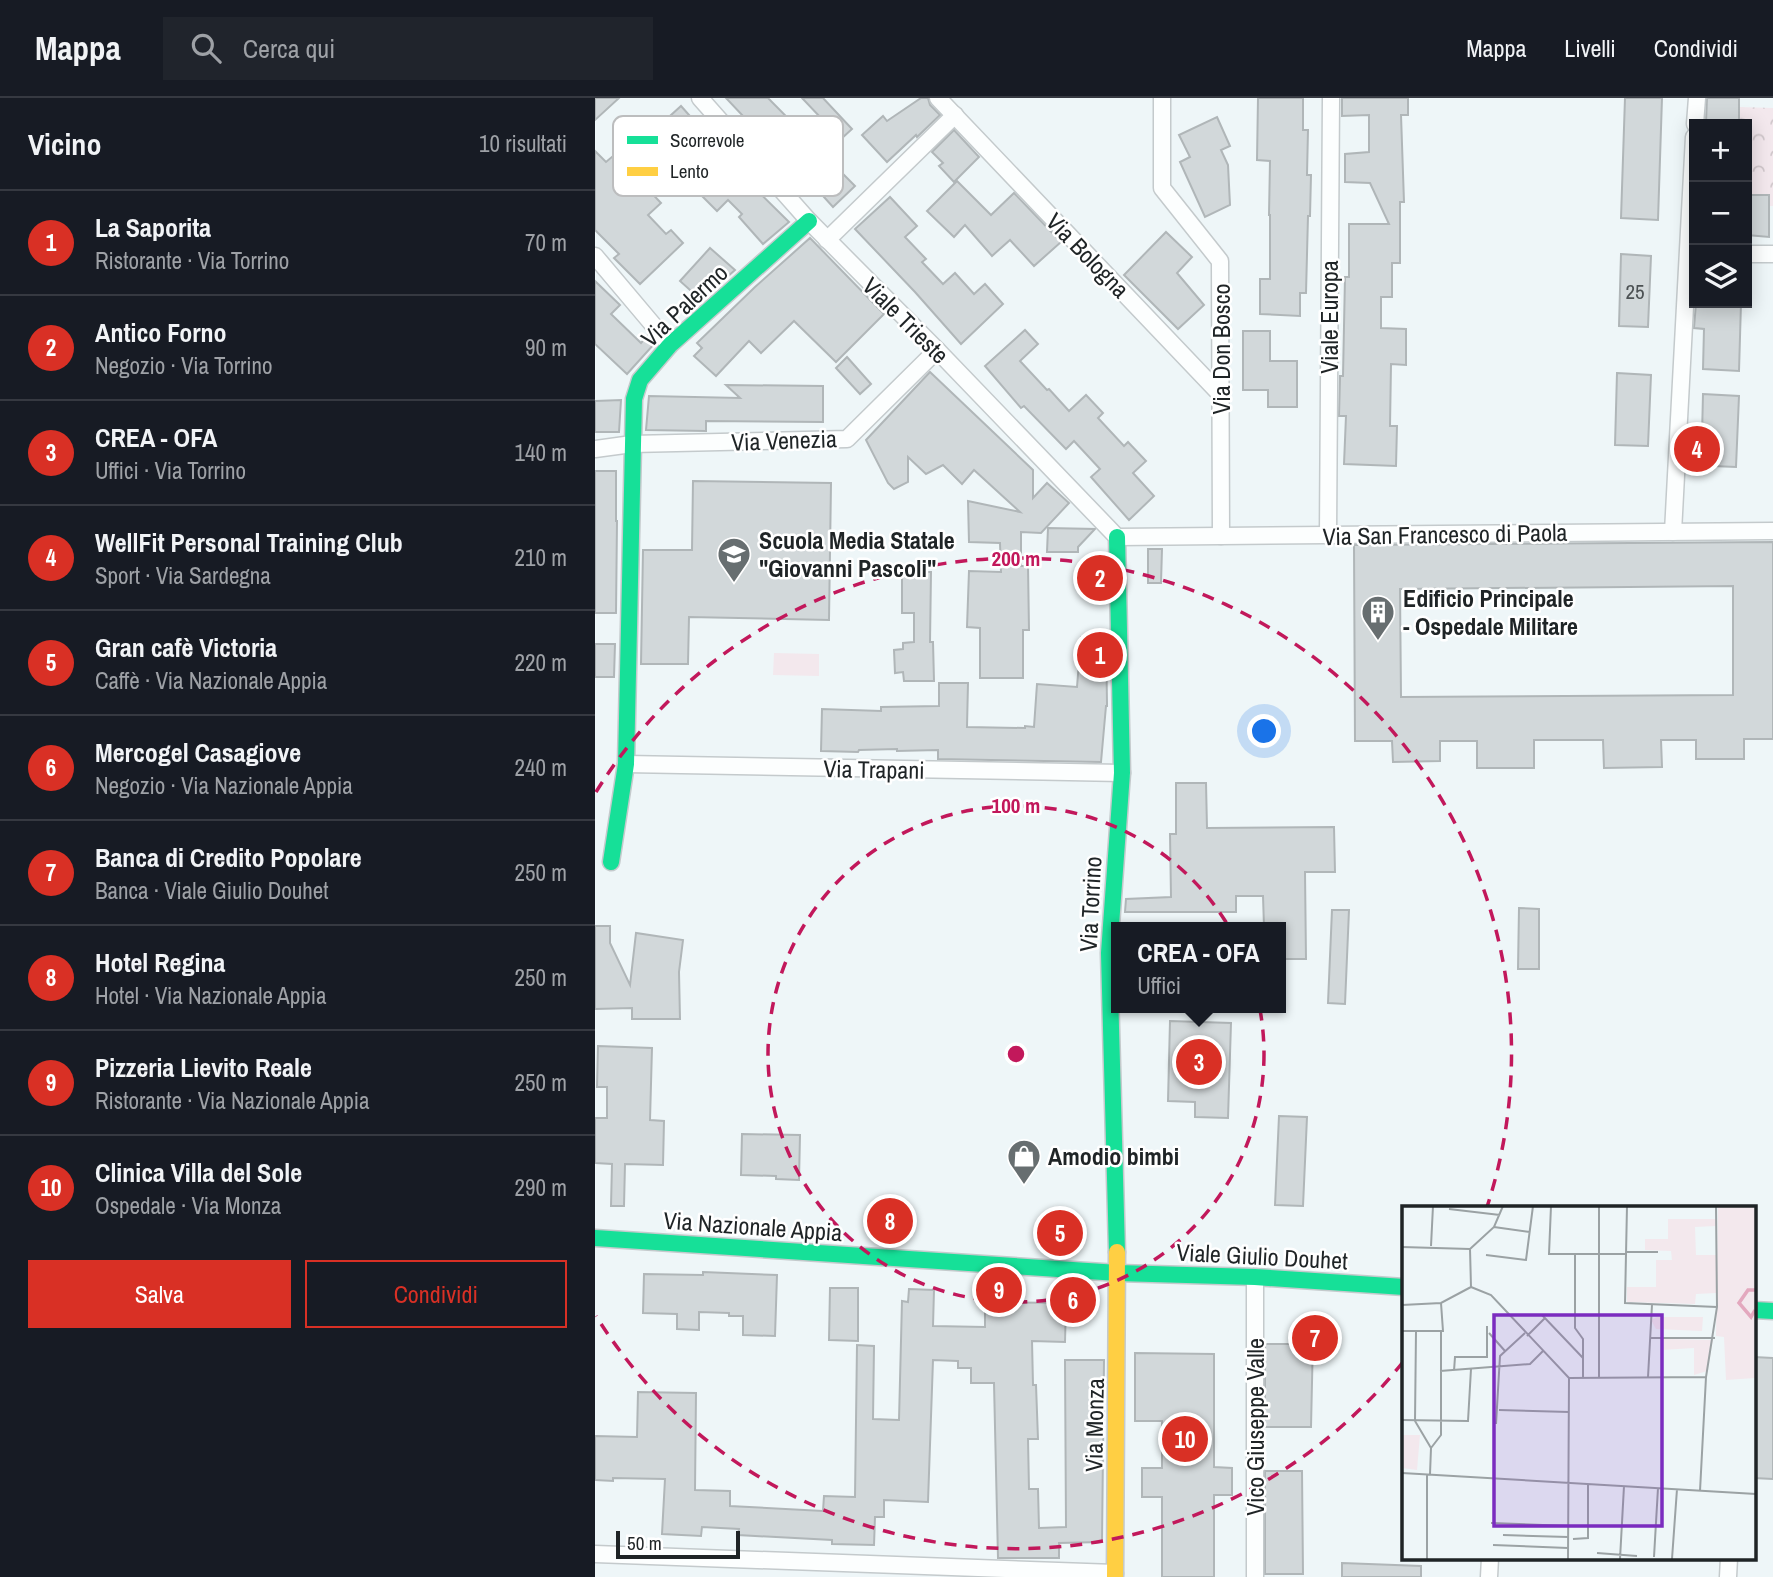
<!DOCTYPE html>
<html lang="it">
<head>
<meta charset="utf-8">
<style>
  body { margin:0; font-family:"Archivo Narrow",sans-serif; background:#20242c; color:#f1f3f6 }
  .controls { position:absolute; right:21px; top:21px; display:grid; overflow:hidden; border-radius:0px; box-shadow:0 4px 18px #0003 }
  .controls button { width:63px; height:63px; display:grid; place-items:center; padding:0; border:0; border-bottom:2px solid #363941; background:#171b24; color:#f1f3f6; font:35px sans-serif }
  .scale { position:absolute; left:21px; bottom:18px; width:124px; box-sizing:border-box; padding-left:7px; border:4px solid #1f2426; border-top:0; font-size:19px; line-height:24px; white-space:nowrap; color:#1f2426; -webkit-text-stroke:5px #fff; paint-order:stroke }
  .you { position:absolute; left:670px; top:634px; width:24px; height:24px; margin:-18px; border:5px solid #fff; border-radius:50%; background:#1a73e8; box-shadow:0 0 0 10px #1a73e833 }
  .badge { display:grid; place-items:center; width:46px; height:46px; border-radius:50%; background:#d93025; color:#fff; font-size:23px; font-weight:700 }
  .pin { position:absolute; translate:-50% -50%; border:4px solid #fff; box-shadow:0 2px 7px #0006 }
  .popup { position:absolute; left:516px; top:824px; width:175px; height:91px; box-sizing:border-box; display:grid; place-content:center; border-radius:0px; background:#171b24; filter:drop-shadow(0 2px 5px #0005); font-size:23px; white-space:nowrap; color:#9ea1a6 }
  .popup b { font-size:26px; color:#f1f3f6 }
  .popup::after { content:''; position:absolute; left:50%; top:100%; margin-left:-14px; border:14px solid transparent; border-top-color:#171b24 }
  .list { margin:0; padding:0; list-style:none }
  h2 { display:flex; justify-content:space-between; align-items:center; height:91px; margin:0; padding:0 28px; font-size:30px }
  h2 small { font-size:23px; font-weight:400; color:#9ea1a6 }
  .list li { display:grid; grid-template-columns:46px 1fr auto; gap:21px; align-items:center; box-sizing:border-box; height:105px; padding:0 28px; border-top:2px solid #363941 }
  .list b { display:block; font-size:26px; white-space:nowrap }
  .list p { margin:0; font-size:23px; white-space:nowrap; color:#9ea1a6 }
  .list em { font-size:23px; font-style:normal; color:#9ea1a6 }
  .actions { display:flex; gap:14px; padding:21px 28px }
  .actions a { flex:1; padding:16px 0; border:2px solid #d93025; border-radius:0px; text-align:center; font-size:24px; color:#d93025 }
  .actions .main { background:#d93025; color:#fff }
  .icon { flex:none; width:38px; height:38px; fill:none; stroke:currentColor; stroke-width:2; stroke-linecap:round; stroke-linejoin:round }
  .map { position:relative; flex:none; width:1178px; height:1479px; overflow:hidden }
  header { display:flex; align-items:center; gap:42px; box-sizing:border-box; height:98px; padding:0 35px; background:#171b24; border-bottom:2px solid #363941 }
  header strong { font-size:33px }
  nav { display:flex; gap:38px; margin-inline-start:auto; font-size:24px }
  .search { width:490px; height:63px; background:#20242c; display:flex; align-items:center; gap:18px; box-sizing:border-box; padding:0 24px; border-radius:0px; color:#9ea1a6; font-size:26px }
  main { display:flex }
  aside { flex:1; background:#171b24 }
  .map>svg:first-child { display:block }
  .grass { fill:#f3e8ed }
  .forest { fill:url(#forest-crowns) }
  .building { fill:#d2d8da; stroke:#b0b6b8; stroke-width:2; fill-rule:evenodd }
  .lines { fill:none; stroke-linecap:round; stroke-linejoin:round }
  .street-casing { stroke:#c4cacc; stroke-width:19 }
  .fast-casing { stroke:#c4cacc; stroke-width:19 }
  .slow-casing { stroke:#c4cacc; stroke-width:19 }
  .street { stroke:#fcfefe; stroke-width:16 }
  .fast { stroke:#16e098; stroke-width:16 }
  .slow { stroke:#ffcf43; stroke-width:16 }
  .ring { fill:none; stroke:#c2185b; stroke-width:3.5; stroke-dasharray:12 9 }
  .labels { text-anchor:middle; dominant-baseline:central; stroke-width:5; stroke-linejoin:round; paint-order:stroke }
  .number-label { font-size:21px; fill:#4c5153 }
  .street-label { font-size:24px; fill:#1f2426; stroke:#fff }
  .poi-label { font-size:24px; font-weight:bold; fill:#1f2426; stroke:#fff; text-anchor:start }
  .inset-river { fill:none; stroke:#e3a8be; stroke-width:3.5 }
  .inset-road { fill:none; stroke:#9ba2a4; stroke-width:2 }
  .view { fill:#7b2cbf; fill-opacity:0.15; stroke:#7b2cbf; stroke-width:3.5 }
  .inset-edge { fill:none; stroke:#1f2426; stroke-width:3.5 }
  .key { fill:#fff; stroke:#bcbdbe; stroke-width:2 }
  .key-label { font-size:19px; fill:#1f2426 }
  .centre { fill:#c2185b; stroke:#fff; stroke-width:3.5 }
  .ring-label { font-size:21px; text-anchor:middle; font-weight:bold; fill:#c2185b; stroke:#fff; stroke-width:5; stroke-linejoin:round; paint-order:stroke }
</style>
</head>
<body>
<header>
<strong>Mappa</strong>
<div class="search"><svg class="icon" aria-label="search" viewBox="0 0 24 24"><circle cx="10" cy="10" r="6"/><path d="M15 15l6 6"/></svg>Cerca qui</div>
<nav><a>Mappa</a><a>Livelli</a><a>Condividi</a></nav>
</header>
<main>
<aside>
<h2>Vicino<small>10 risultati</small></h2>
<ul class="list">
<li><span class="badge">1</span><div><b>La Saporita</b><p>Ristorante · Via Torrino</p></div><em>70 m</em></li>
<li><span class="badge">2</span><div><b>Antico Forno</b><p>Negozio · Via Torrino</p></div><em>90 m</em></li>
<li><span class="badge">3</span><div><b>CREA - OFA</b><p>Uffici · Via Torrino</p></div><em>140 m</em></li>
<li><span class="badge">4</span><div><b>WellFit Personal Training Club</b><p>Sport · Via Sardegna</p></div><em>210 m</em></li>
<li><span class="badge">5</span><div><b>Gran cafè Victoria</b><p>Caffè · Via Nazionale Appia</p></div><em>220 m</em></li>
<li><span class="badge">6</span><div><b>Mercogel Casagiove</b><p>Negozio · Via Nazionale Appia</p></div><em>240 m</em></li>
<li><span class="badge">7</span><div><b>Banca di Credito Popolare</b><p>Banca · Viale Giulio Douhet</p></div><em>250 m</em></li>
<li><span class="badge">8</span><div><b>Hotel Regina</b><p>Hotel · Via Nazionale Appia</p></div><em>250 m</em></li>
<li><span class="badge">9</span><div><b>Pizzeria Lievito Reale</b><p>Ristorante · Via Nazionale Appia</p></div><em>250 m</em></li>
<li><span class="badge">10</span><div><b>Clinica Villa del Sole</b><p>Ospedale · Via Monza</p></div><em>290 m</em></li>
</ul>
<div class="actions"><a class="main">Salva</a><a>Condividi</a></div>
</aside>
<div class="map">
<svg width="1178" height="1479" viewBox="0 0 1178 1479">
  <defs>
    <pattern id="forest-crowns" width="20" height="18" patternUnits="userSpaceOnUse" patternTransform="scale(1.75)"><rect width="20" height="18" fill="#f3e8ed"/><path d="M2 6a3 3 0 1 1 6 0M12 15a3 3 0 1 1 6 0" fill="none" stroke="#d0c7cb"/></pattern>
  </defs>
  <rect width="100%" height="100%" fill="#eef6f8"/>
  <polygon class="grass" points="179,555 224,556 224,578 178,577"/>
  <polygon class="forest" points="1144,9 1178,10 1178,108 1174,108 1174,97 1152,97 1152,26 1144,26"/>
  <g class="building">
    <polygon points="0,0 24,0 0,22"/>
    <polygon points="131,0 173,0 260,88 238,109 210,78 207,81 148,20 149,19"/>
    <polygon points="207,0 228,0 257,31 246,41"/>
    <polygon points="326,0 333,0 335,7 345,17 322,39 321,37 292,64 267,37 288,18 292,23"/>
    <polygon points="663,0 708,0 708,32 713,32 712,77 716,77 715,118 713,118 711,195 705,195 705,218 665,216 665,181 675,181 675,117 674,117 675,63 662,62"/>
    <polygon points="747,0 813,0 813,17 806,17 809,104 805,104 805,165 797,165 797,199 786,199 786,230 811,231 811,267 796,266 795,328 802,328 801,368 749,366 751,318 744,318 745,281 745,278 748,278 750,179 754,179 754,126 794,126 775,85 750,84 750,56 774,54 774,17 747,18"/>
    <polygon points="1030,0 1067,0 1063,122 1026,120"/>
    <polygon points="1112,0 1144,0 1144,26 1121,26 1111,24"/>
    <polygon points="86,8 111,36 108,39 194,124 168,146 144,119 147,116 133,102 122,113 71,62 47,85 66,105 53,117 71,136 76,132 88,145 45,186 19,160 24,156 0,132 0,53 11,64 49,32 54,37"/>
    <polygon points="622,19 635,48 626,52 633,67 635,107 610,119 585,64 595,59 584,37"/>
    <polygon points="359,32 384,59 359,84 344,68 348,65 337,54"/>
    <polygon points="362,83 396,117 419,95 466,144 439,168 415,142 397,158 370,127 359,139 332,113"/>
    <polygon points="1152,97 1174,97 1174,139 1152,137"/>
    <polygon points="295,99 322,128 310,139 331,161 327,164 348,186 360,175 379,196 390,186 408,206 366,246 320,194 260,131"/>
    <polygon points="571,134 597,159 582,175 609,207 583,231 529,177"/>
    <polygon points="215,140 289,216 241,264 199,223 166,255 154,243 121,278 99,258 107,250 102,245 160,189"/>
    <polygon points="115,150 140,172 106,202 85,183"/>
    <polygon points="1026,156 1056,158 1053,229 1024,228"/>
    <polygon points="0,183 25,207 16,216 46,245 53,237 60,245 32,276 0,246"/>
    <polygon points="1101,205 1146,205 1144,273 1108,271 1109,231 1099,230"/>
    <polygon points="430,232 443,246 425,263 452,292 454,291 474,313 491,297 508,315 503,320 529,348 533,344 551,363 538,375 559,398 534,422 496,379 505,371 479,343 471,351 429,308 426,310 390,268"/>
    <polygon points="648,233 675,233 675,263 702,263 702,309 673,309 673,292 648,292"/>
    <polygon points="252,259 276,286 265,296 241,270"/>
    <polygon points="335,274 438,372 438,400 452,385 474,405 446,435 426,434 426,468 433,468 434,532 428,532 428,580 385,580 385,530 372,529 374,473 406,474 405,445 374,444 373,403 425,414 379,372 367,386 348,367 331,376 313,359 313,384 299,391 293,385 271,342"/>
    <polygon points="1022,275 1056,277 1053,348 1020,347"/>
    <polygon points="131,287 228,288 228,324 111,323 111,333 51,332 54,298 145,300"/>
    <polygon points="1108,296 1144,298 1141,369 1093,367 1094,338 1107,338"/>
    <polygon points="26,302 24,334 0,334 0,303"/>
    <polygon points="0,373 21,373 21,423 22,423 21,515 0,515"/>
    <polygon points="98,383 236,385 234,522 94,519 93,566 46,566 48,452 97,452"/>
    <polygon points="453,430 500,431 483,449 483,454 452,454"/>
    <path d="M1178,444V641H1149V661H1101V642H1066L1067,669L1009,670L1008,642H939V670H882V643H845V663L798,664L797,643H760L759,447ZM1138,488V597L806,599L805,491Z"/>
    <polygon points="553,451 567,451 566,485 553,485"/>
    <polygon points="307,474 336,474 335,544 338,544 339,583 309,583 308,574 300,575 299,552 308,551 308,545 319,544 319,515 307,515"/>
    <polygon points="486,539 511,541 512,605 512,608 511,608 506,664 343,661 343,652 302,653 302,651 264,652 263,654 226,653 227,611 286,613 286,609 344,608 344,585 373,585 372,629 430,630 430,628 439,629 442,586 482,589"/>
    <polygon points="0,546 20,546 19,579 0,579"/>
    <polygon points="581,685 611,685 612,730 739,729 740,774 710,774 711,861 686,861 686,829 669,829 668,798 641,798 641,814 530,814 531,801 576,799 575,736 581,736"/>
    <polygon points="924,810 944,811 944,871 923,871"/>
    <polygon points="737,812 754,812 750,906 733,905"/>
    <polygon points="0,828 15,828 15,845 35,887 41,835 88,842 84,874 85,921 37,921 37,910 0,911"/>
    <polygon points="575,923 636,925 633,1020 600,1019 600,1004 573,1003"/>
    <polygon points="3,948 57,950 55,1022 69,1023 68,1067 30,1066 29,1108 16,1108 17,1066 0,1065 0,1020 12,1020 12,989 2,989"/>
    <polygon points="684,1018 712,1019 708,1108 680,1107"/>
    <polygon points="147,1036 205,1037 204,1082 181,1081 181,1078 146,1077"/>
    <polygon points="108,1174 182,1177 180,1238 148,1237 148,1218 134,1218 134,1215 104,1214 104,1232 82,1231 82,1216 48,1215 49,1176 108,1177"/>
    <polygon points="235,1190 263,1190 263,1243 234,1242"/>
    <polygon points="314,1191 339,1192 338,1228 390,1229 390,1204 471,1205 470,1244 437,1243 438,1287 441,1287 443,1341 433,1341 434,1391 443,1391 444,1430 471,1429 470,1262 509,1262 507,1444 464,1445 464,1460 403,1460 399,1285 376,1285 376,1270 363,1270 363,1263 338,1262 333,1404 289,1402 289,1419 280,1419 279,1447 237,1446 237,1442 143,1437 144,1431 107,1429 106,1438 67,1436 70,1381 18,1380 18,1383 0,1382 0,1338 42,1339 43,1294 101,1295 100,1392 135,1393 135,1408 228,1413 229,1398 260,1399 262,1247 279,1248 278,1321 304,1322 307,1203 313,1204"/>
    <polygon points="704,1239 718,1240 716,1329 670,1329 670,1246 704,1246"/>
    <polygon points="540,1255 619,1256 619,1369 637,1370 637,1397 619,1397 619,1479 567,1479 567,1399 547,1399 547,1370 567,1370 567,1323 540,1323"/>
    <polygon points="1159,1259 1178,1260 1178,1381 1159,1380"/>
    <polygon points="670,1373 707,1373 708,1476 670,1476"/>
    <polygon points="747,1465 826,1468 826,1479 747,1479"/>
  </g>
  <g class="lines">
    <defs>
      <g id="street">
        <polyline points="105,0 214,123 342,252 522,439 1178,433"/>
        <polyline points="343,0 626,297"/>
        <polyline points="567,0 567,90 625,163 626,438"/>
        <polyline points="1100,26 1102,0"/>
        <polyline points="232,142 360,17"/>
        <polyline points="1152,156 1178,156"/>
        <polyline points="0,158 75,247"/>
        <polyline points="0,351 37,346 252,341 342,252"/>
        <polyline points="1078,434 1099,39"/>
        <polyline points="733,437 736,0"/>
        <polyline points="31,666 527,675"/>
        <polyline points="660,1179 660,1479"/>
        <polyline points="0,1456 520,1475"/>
        <polyline points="894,1479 895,1460"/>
        <polyline points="1133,1479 1134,1460"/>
      </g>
      <g id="fast">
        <polyline points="522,439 527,675 514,855 522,1154"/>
        <polyline points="16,764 31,666 39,301 45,282 75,247 214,123"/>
        <polyline points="0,1140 523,1175 660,1179 809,1189"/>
        <polyline points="1159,1212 1178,1213"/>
      </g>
      <polyline id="slow" points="520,1479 522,1154"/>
    </defs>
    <use href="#street" class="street-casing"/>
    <use href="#fast" class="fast-casing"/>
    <use href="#slow" class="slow-casing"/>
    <use href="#street" class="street"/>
    <use href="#fast" class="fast"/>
    <use href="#slow" class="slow"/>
  </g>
  <g class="ring">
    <circle cx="421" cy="956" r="248"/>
    <path d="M808 1264A495 495 0 0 1 1 1218M1 694A495 495 0 0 1 892 1109"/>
  </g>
  <defs>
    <symbol id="school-pin" viewBox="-11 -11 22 30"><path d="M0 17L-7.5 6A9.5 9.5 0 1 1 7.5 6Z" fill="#676e70" stroke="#fff"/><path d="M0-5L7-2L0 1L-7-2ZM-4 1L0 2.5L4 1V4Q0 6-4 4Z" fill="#fff"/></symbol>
    <symbol id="building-pin" viewBox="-11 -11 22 30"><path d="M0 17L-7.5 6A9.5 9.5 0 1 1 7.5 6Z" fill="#676e70" stroke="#fff"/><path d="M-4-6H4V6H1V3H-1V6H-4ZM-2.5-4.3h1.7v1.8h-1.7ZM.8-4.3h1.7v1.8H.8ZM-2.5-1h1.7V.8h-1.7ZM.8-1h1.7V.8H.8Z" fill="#fff"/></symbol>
    <symbol id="shop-pin" viewBox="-11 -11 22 30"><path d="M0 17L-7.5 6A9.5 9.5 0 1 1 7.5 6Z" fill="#676e70" stroke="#fff"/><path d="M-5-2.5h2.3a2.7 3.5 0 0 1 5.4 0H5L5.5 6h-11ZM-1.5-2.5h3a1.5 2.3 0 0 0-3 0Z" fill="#fff"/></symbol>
  </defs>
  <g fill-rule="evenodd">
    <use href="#school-pin" x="120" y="437" width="38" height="52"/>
    <use href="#building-pin" x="764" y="495" width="38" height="52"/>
    <use href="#shop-pin" x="410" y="1039" width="38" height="52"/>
  </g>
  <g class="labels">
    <g class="number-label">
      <text x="1040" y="193">25</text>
    </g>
    <g class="street-label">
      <text transform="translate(493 157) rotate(46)">Via Bologna</text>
      <text transform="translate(89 207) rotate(-43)">Via Palermo</text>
      <text transform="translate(734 219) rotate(-90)">Viale Europa</text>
      <text transform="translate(311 222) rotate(45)">Viale Trieste</text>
      <text transform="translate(626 251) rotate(-90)">Via Don Bosco</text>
      <text transform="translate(189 342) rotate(-2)">Via Venezia</text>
      <text transform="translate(850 436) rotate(-1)">Via San Francesco di Paola</text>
      <text transform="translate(279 671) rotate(1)">Via Trapani</text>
      <text transform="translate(495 806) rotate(-87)">Via Torrino</text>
      <text transform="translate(158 1128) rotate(4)">Via Nazionale Appia</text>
      <text transform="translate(667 1158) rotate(3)">Viale Giulio Douhet</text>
      <text transform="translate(499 1327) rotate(-89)">Via Monza</text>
      <text transform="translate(660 1329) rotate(-90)">Vico Giuseppe Valle</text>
    </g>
    <g class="poi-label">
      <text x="164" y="442">Scuola Media Statale<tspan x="164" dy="28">"Giovanni Pascoli"</tspan></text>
      <text x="808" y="500">Edificio Principale<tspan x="808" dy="28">- Ospedale Militare</tspan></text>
      <text x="453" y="1058">Amodio bimbi</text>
    </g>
  </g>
  <g transform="translate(807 1108)">
    <rect width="354" height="354" fill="#eef6f8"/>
    <path d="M266,13H314V20L293,21L294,49H315L314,87L294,88L293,98L225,96V81H254V54H270L269,45L243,44V33H266ZM0,229H18L15,264L0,262Z" fill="#f3e8ed"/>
    <path d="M316,0H353V172L324,174L322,131L314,130ZM255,111H301L300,125L254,123L249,114Z" fill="#f3e8ed"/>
    <path d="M260,133L311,134L305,165L292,169V142L260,144Z" fill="#f3e8ed"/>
    <path class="inset-river" d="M353,104L349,111L337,97L346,84H354"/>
    <path class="inset-road" d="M149,0L147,48H223M225,0L223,97L315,101M47,3L98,9M92,21L128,26M29,40L31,0M0,41L68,43M68,43L92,21L101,0M68,43L69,81M224,46H256M84,49L124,54L131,0M173,49V122L181,133V172M69,81L89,89L167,172M0,99L39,97L69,81M140,109L181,152M0,125H41L39,97M14,125L13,215L29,242M87,127L103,145M125,130L143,112M248,132H313M38,165L128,158L141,145M52,165L53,151H85V120M246,171L250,99M167,172L304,171M197,172V0M97,204L167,206M0,214L66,215L69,163M94,218L98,150L123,127M0,267L354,288M28,268L29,242L39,229V126M298,285L304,171L315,101L314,0M89,317L166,320M101,329L166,331M171,333L186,332V278M91,339L166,342M195,347L235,350M252,351L256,282M25,353V268M166,353L167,172M218,353L222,280M270,353L275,283"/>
    <path class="view" d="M92,109H260V320H92Z"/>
    <rect width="354" height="354" class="inset-edge"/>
  </g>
  <rect x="18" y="18" width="230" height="80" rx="10" class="key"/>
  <rect x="32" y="38" width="31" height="8" fill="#16e098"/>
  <rect x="32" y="69" width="31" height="9" fill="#ffcf43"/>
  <g class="key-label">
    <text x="75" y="49">Scorrevole</text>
    <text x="75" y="80">Lento</text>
  </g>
  <circle cx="421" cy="956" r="10" class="centre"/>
  <g class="ring-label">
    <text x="421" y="468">200 m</text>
    <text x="421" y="715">100 m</text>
  </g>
</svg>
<div class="controls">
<button>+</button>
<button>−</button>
<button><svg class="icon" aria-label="layers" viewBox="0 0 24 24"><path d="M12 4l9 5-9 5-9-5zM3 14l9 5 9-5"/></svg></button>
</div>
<div class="scale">50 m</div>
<div class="you"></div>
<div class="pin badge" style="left:505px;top:557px">1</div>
<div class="pin badge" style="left:505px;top:480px">2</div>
<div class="pin badge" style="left:604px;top:964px">3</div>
<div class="popup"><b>CREA - OFA</b>Uffici</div>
<div class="pin badge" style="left:1102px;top:351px">4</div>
<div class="pin badge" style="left:465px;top:1135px">5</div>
<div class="pin badge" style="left:478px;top:1202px">6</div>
<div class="pin badge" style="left:720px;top:1240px">7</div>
<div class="pin badge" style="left:295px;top:1123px">8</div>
<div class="pin badge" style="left:404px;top:1192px">9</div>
<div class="pin badge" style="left:590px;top:1341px">10</div>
</div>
</main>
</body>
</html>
